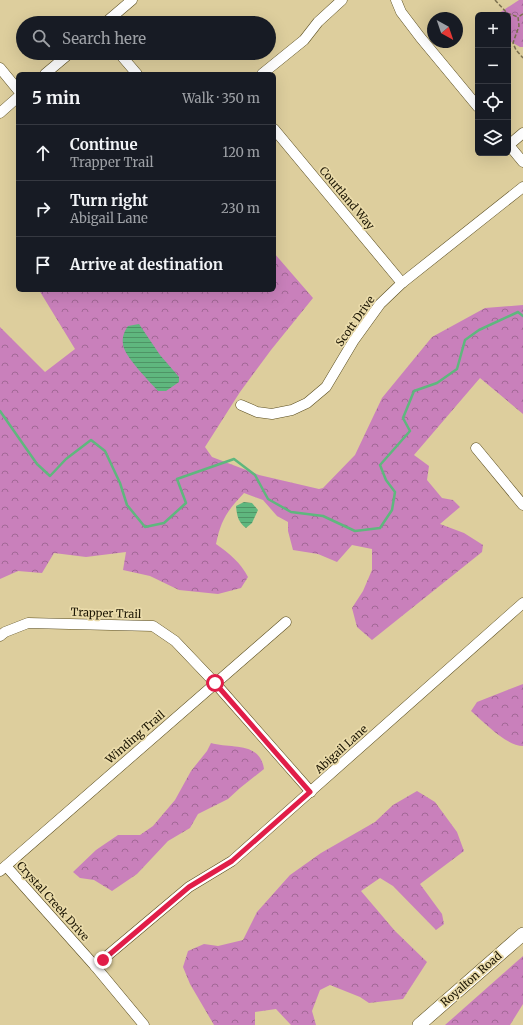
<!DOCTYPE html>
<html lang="en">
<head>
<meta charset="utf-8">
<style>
  body { margin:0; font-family:Merriweather,serif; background:#242831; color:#f1f3f6 }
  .controls { position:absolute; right:12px; top:12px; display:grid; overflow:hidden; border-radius:6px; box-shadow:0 4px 16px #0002 }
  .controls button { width:36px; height:36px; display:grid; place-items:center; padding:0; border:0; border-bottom:1px solid #363941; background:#171b24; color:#f1f3f6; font:20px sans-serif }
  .compass { position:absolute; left:427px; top:12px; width:36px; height:36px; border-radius:50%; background:#171b24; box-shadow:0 4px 16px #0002; rotate:140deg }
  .stop { position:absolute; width:12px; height:12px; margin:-9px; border:3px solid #e11d48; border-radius:50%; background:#fff }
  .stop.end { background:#e11d48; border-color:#fff; box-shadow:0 1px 4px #0008 }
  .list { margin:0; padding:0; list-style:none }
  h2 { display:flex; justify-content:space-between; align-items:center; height:52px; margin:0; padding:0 16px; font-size:17px }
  h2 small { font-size:13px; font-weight:400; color:#9ea1a6 }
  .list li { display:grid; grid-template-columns:26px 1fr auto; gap:12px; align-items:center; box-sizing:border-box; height:56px; padding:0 16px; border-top:1px solid #363941 }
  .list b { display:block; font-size:15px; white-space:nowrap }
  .list p { margin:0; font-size:13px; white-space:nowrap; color:#9ea1a6 }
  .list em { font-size:13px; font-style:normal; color:#9ea1a6 }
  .icon { flex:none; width:22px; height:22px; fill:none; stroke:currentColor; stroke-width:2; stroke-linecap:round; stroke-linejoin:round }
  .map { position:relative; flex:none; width:523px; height:1025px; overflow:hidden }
  .search { position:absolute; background:#171b24; box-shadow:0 4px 16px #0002; left:16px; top:16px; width:260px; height:44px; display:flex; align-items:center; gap:10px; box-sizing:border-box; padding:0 14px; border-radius:22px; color:#9ea1a6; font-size:15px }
  .panel { position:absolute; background:#171b24; box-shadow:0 4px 16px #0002; left:16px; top:72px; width:260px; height:220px; border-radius:6px }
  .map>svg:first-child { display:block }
  .forest { fill:url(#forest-crowns) }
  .water { fill:url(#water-rules) }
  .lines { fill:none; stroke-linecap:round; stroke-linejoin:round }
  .stream { stroke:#5fb77e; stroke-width:2.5 }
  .minor-casing { stroke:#5a4d1f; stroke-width:11 }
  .major-casing { stroke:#5a4d1f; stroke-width:14 }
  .path { stroke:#7c7150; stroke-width:1.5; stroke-dasharray:4 2; stroke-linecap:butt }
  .minor { stroke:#fff; stroke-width:10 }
  .major { stroke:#fff; stroke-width:13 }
  .route { stroke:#e11d48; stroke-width:5 }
  .labels { text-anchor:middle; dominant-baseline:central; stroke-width:3.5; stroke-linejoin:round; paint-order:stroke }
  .street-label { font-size:11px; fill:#1c1604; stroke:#eadbaa }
</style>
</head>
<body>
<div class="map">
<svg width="523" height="1025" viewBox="0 0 523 1025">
  <defs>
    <pattern id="forest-crowns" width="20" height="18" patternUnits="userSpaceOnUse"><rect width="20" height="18" fill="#c980bb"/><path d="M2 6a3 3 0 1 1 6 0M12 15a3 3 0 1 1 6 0" fill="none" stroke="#a26896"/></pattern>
    <pattern id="water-rules" width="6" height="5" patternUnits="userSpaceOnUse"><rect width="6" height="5" fill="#5fb77e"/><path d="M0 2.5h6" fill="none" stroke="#4e9465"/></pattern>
  </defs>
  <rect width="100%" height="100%" fill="#ddce9d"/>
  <g class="forest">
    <polygon points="519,0 523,0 523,47 520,47 508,40 508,15 496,15"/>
    <path d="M274,253L313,298L271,350L240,392L205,447L212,457L259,475L319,489L323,488L355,455L382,398L432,337L485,308L523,305V414L480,378L414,455L429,466L427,480L442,498L453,500L460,507L440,524L464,533L483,545L482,552L372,640L357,627L352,608L363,591L372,570V549L352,545L337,562L318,554L293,550L288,531V522L277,516L263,500L244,493C227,511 221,520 216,544C229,553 241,563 248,577L241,588L218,594L179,590L150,576L123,570L126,552L86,557L54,553L42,573L18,571L0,579V327L45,372L75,349L39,290H274Z"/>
    <path d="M523,684V746C506,746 484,722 471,711L477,702Z"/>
    <path d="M211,743C231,749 260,741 264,769L240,788L228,799L198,814L190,828L168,841L137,874L112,891L94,880L80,878L73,872L96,850L118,835H140L153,826L175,800L191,771L207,751Z"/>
    <polygon points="417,791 435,802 457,832 464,851 420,884 442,914 444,924 436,930 393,886 380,878 361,891 395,931 427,962 403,999 369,1003 360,997 330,985 320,990 312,1011 316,1025 291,1025 276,1009 255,1012 255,1025 214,1025 190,984 183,967 188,951 204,944 218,946 243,940 257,912 290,875 321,853 375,822 393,805"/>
    <polygon points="523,956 523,1004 510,1025 445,1025"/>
  </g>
  <g class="water">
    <path d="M139,324L160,355L179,377V382L166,391H158C150,382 123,355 123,344C122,337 124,332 128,326Z"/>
    <path d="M244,502L252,503L258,510L252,523L246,528C238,522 237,516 236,506Z"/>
  </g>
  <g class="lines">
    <polyline class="stream" points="0,411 37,464 50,476 66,459 91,440 105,451 120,483 127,505 145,527 164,523 186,503 177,479 234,459 255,475 268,499 291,512 323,516 355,531 380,528 392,510 395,492 386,480 380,465 410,431 403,418 414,391 437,383 457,369 465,340 479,330 518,312 523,316"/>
    <defs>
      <g id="minor">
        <polyline points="396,0 401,12 420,37 478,107"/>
        <polyline points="105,23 132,0"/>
        <polyline points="119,53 137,74"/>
        <polyline points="0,68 18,90"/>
        <polyline points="45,74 70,53"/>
        <polyline points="262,74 304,40 318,22 342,0"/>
        <polyline points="0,113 18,97"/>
        <polyline points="274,129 402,283"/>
        <polyline points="508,144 523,162"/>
        <polyline points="509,145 523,133"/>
        <polyline points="241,405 257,412 272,414 292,410 307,403 326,387 354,340 380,304 402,283 523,187"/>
        <polyline points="476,448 523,505"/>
        <polyline points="0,636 5,632 28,623 153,626 175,641 215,683 311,792"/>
        <polyline points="6,866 95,966 144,1025"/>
        <polyline points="0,871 286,622"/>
        <polyline points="95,966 189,887 232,861 523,603"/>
      </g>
      <polyline id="major" points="419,1025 523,934"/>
    </defs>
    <use href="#minor" class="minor-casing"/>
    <use href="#major" class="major-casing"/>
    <g class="path">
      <polyline points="495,0 507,13 518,17"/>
      <polyline points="523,14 518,17 519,26 513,43 516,50 523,58"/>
    </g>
    <use href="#minor" class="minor"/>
    <use href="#major" class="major"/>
  </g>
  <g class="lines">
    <polyline class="route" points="103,960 189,887 232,861 310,792 215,683"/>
  </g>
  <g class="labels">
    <g class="street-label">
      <text transform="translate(347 198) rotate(50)">Courtland Way</text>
      <text transform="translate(355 321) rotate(-55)">Scott Drive</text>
      <text transform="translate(106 613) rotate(2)">Trapper Trail</text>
      <text transform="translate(135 737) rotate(-41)">Winding Trail</text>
      <text transform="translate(341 749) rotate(-42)">Abigail Lane</text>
      <text transform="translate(53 901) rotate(48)">Crystal Creek Drive</text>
      <text transform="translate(471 979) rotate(-41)">Royalton Road</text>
    </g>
  </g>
</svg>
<div class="controls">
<button>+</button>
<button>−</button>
<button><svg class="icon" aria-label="locate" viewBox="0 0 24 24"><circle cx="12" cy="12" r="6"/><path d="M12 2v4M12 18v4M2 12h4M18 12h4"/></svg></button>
<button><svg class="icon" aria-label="layers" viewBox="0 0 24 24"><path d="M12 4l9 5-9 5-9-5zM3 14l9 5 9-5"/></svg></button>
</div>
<svg class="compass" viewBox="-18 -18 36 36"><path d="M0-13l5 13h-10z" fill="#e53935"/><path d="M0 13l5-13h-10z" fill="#9ea1a6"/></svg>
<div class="stop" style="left:215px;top:683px"></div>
<div class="stop end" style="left:103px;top:960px"></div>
<div class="search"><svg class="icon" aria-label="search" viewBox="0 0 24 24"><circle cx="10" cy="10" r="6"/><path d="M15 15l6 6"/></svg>Search here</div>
<section class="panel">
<h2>5 min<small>Walk · 350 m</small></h2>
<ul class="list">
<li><svg class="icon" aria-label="ahead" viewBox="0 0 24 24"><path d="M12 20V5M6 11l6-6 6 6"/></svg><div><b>Continue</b><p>Trapper Trail</p></div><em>120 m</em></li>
<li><svg class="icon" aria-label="right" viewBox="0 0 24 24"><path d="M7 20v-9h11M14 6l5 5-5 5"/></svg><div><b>Turn right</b><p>Abigail Lane</p></div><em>230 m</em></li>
<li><svg class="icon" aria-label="arrive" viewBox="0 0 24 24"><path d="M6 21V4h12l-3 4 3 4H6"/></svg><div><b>Arrive at destination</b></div></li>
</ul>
</section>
</div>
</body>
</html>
